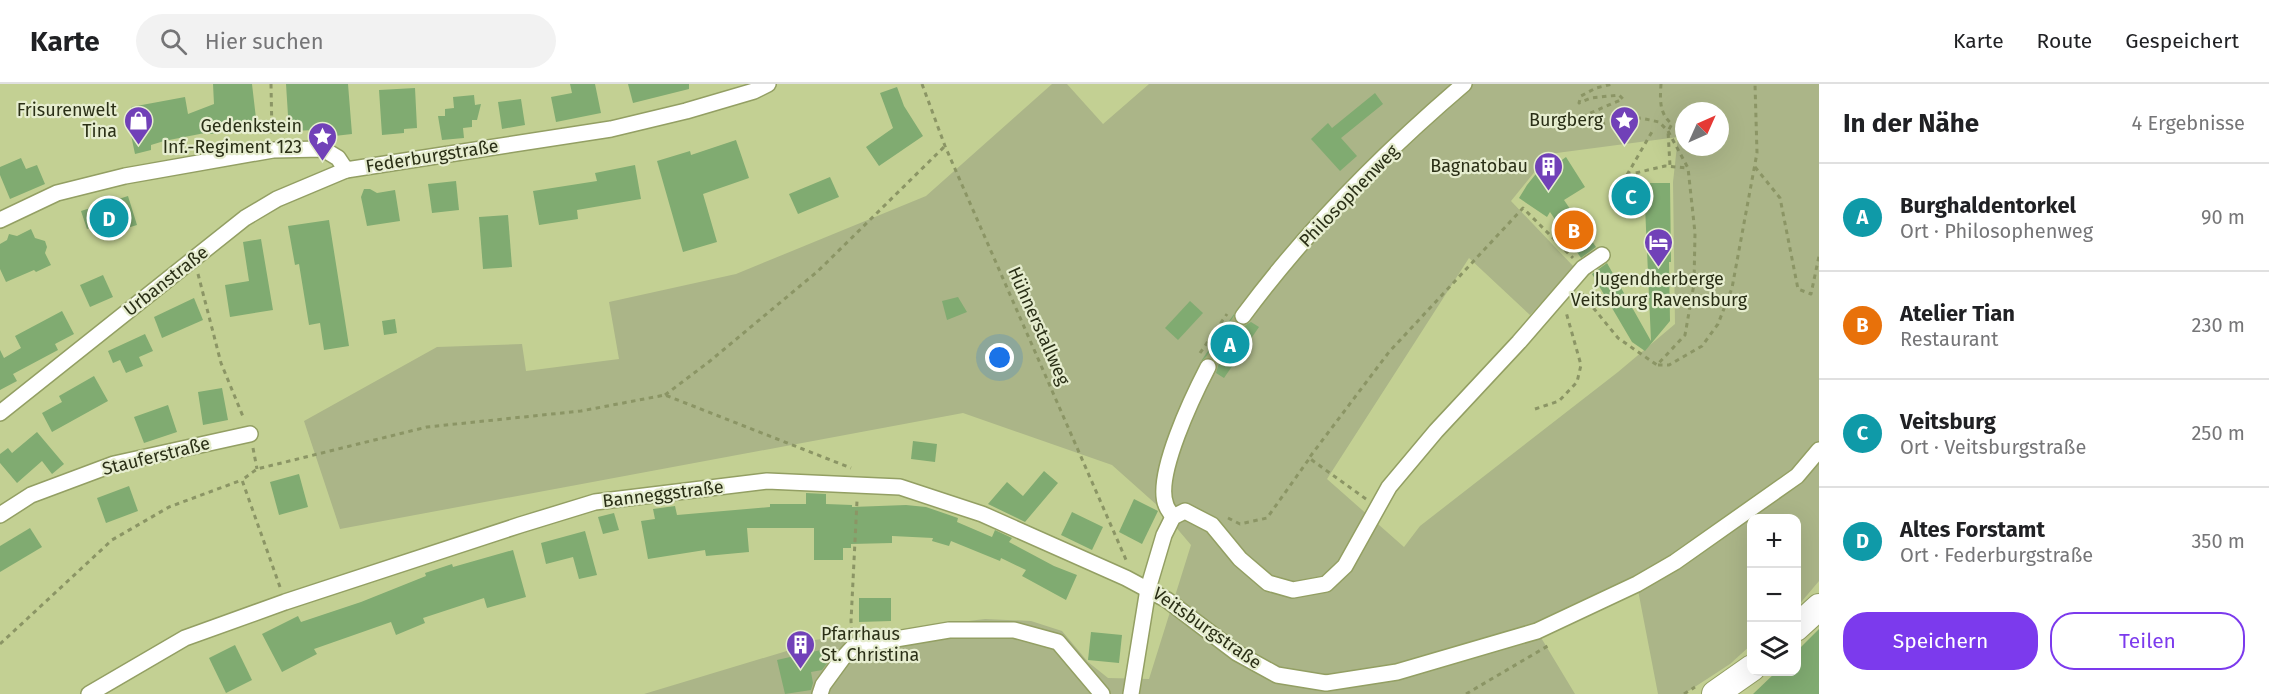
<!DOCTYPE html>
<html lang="de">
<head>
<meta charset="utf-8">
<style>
  body { margin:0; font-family:"Fira Sans",sans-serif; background:#f2f2f2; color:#202124 }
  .controls { position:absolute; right:18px; bottom:18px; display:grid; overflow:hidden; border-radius:12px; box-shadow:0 6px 24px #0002 }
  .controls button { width:54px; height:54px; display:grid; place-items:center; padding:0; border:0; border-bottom:2px solid #e0e0e0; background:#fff; color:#202124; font:30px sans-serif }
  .compass { position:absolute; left:1675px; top:18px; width:54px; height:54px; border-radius:50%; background:#fff; box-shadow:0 6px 24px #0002; rotate:45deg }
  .you { position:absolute; left:1000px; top:274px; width:21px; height:21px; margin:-15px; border:4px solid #fff; border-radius:50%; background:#1a73e8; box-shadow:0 0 0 9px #1a73e833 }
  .badge { display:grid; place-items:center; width:39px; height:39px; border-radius:50%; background:#7c3aed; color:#fff; font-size:20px; font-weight:700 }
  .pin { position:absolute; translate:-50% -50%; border:3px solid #fff; box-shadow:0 2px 6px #0006 }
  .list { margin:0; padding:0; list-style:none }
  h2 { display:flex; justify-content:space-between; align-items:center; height:78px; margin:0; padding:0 24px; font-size:26px }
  h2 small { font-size:20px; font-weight:400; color:#757577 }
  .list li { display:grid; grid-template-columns:39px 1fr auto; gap:18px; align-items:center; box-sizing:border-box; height:108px; padding:0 24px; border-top:2px solid #e0e0e0 }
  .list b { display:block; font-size:22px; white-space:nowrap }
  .list p { margin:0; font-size:20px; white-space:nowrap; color:#757577 }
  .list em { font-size:20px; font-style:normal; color:#757577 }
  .actions { display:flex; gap:12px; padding:18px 24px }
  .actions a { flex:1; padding:14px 0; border:2px solid #7c3aed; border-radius:24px; text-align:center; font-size:21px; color:#7c3aed }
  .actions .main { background:#7c3aed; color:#fff }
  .icon { flex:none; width:33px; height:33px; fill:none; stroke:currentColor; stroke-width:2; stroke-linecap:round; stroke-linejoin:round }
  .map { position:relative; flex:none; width:1819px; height:610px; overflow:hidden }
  header { display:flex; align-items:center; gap:36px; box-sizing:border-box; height:84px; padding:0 30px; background:#fff; border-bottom:2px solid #e0e0e0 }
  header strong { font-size:28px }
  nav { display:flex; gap:33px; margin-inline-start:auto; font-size:21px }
  .search { width:420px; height:54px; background:#f2f2f2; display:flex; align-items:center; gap:15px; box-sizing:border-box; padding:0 21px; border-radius:33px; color:#757577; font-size:22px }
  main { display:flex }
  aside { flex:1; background:#fff }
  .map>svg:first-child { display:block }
  .green { fill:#abb588; fill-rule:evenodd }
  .building { fill:#80ab71 }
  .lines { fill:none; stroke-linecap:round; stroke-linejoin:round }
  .minor-tunnel { stroke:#a4b07a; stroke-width:15; stroke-dasharray:15 8; stroke-linecap:butt }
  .minor-casing { stroke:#939f63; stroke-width:18 }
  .primary-casing { stroke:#939f63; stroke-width:28 }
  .path { stroke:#8b9565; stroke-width:3; stroke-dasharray:4.5 4.5; stroke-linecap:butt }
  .minor { stroke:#fff; stroke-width:15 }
  .primary { stroke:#fff; stroke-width:26 }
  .labels { text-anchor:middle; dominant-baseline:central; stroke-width:4.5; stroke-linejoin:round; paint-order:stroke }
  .poi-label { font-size:18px; fill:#2a2f16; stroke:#e6edcf; text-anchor:end }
  .street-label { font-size:18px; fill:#2a2f16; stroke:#e6edcf }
</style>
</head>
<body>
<header>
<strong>Karte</strong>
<div class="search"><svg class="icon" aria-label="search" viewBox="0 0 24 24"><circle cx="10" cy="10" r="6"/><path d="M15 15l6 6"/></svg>Hier suchen</div>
<nav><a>Karte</a><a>Route</a><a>Gespeichert</a></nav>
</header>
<main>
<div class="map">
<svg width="1819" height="610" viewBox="0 0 1819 610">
  <rect width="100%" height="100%" fill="#c3d093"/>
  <path class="green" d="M1052,0H1067L1103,40L1149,0H1819V497L1797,523L1796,434H1752L1751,561L1730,580L1684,610H1658L1637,501L1537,547L1575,610H644L800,563L806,557L985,535L1031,537L1062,547L1088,578L1108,594L1149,595L1191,461L1158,422L1112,381L963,329L340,445L304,337L437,263L522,260L526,287L619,275L609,218L736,190L926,112ZM1684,27H1720V63H1684ZM1678,53L1673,98L1675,240L1618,288L1420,442L1404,463L1327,395L1469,174L1530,231L1574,183L1511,117L1549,70Z"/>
  <g class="building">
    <polygon points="213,0 252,0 257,43 210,50 210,48 164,57 151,61 151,66 135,70 127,32 133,30 131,23 185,13 188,30 214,20"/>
    <polygon points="286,0 348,0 352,50 317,54 317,46 289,47"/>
    <polygon points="570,0 595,0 601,29 556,38 551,13 572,9"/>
    <polygon points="628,0 689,0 689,5 633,19"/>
    <polygon points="897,3 904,22 923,52 879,82 866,63 893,44 880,9"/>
    <polygon points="415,4 417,44 404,45 404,49 382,51 379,6"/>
    <polygon points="1375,9 1383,20 1341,54 1357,72 1340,87 1311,55 1328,39 1332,44"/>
    <polygon points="474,11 475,21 481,20 477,36 472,36 472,43 463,44 464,54 442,56 438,32 445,32 445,25 454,24 453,13"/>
    <polygon points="521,15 525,41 502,45 498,18"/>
    <polygon points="736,56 749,94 703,110 717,158 683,168 657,77 690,67 691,71"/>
    <polygon points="1566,73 1585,103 1564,116 1596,163 1581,174 1550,128 1547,133 1519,114 1527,101 1543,81 1548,86"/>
    <polygon points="21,74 26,85 37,81 45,100 10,115 0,91 0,83"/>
    <polygon points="635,81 641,115 577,126 578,135 539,141 533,107 597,97 595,89"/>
    <polygon points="830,93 839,113 798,130 789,110"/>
    <polygon points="456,97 459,126 432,129 428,100"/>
    <polygon points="1644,99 1670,99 1671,178 1669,178 1670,237 1645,267 1632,258 1592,190 1607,179 1651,257"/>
    <polygon points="364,105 370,105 377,109 395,106 400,137 367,142 361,113"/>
    <polygon points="128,112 137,141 98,153 94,142 87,145 81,127"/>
    <polygon points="508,131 512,183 483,185 479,133"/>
    <polygon points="329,136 349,262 324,266 320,239 309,241 299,180 295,181 288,142"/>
    <polygon points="31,145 35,154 45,157 47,163 45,169 51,181 36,188 34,186 6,198 0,185 0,160 7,156 9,150 17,152"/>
    <polygon points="261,155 273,226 230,233 225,201 249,197 243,158"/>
    <polygon points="103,191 113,213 90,223 80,201"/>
    <polygon points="958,213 967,228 947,236 942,217"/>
    <polygon points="194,214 203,236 162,254 154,233"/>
    <polygon points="1190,217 1203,229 1178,256 1165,244"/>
    <polygon points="62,227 74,250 55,260 58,266 13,290 17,297 0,306 0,266 4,274 21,264 15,252"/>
    <polygon points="1234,230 1234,235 1238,240 1246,241 1251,238 1259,243 1224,294 1216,289 1218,282 1213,275 1207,273 1201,277"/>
    <polygon points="395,235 397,249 384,251 382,237"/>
    <polygon points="145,250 153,267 139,273 143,282 126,289 120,276 113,279 108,267"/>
    <polygon points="94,292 108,317 52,348 42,329 62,318 59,312"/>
    <polygon points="222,304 228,336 203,341 198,308"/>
    <polygon points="168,321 177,348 144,359 134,333"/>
    <polygon points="37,348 64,380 52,390 42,377 17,399 0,379 0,370 8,364 12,369"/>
    <polygon points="913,357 937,360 935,378 911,375"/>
    <polygon points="1044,387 1058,399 1025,438 988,420 1007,398 1023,412"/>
    <polygon points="299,390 308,423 279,431 270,398"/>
    <polygon points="129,402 138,427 106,439 97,414"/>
    <polygon points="806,409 826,410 826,420 852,421 852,423 906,421 926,423 958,434 957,438 992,453 995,446 1012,454 1009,458 1054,482 1077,491 1066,516 1022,492 1026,486 1001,474 1000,477 951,457 949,462 932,457 933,454 892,452 892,459 851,460 851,464 843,464 843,476 814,476 814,444 747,444 749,468 706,472 705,466 648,475 641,437 655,435 653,425 675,422 677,431 770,423 770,420 806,420"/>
    <polygon points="1134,415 1158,427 1142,460 1119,448"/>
    <polygon points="1072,428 1103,443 1092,466 1061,451"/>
    <polygon points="614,429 619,446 603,450 598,433"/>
    <polygon points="30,444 42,463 0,488 0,462"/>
    <polygon points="585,447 597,491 579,495 573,473 546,480 541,459"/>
    <polygon points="513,466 526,513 487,524 484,514 423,534 425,539 396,551 391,538 314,565 317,570 282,588 262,550 298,532 301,538 361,518 426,492 425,489 452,480 453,483"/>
    <polygon points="859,514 891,514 891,537 859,538"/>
    <polygon points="1819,545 1819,610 1753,610 1776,588 1797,588 1797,567"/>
    <polygon points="1091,548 1122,551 1119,579 1088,576"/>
    <polygon points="235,561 252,596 226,609 209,574"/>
    <polygon points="825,565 828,578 822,586 811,588 813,599 811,606 785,610 777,576"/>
  </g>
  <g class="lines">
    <polyline class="minor-tunnel" points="1208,283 1243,232"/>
    <defs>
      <g id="minor">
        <polyline points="0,136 57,109 125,92 273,66 323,65 338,74 346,86 611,45 686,27 754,7 768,0"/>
        <path d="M1243,232C1306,147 1383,69 1464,0"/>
        <polyline points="0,329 245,134 277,115 346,86"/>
        <polyline points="0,431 31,411 114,380 250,350"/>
        <path d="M1173,433C1171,429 1167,425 1166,421C1154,392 1194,310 1208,283"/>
        <polyline points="89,610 185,554 285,518 520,441 595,418 767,397 900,403 982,430 1126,494 1167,516 1237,569 1277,591 1326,599 1397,588 1537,547 1637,500 1675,478 1797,392 1819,366"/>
        <polyline points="820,610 823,601 842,575 854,562 949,546 1014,546 1058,558 1102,610"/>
        <polyline points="1131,610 1148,505 1164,451 1173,433 1185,427 1212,441 1240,475 1268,499 1293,506 1326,500 1345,482 1389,403 1436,347 1519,258 1583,184 1602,171"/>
      </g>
      <g id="primary">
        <polyline points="1796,544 1819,523"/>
        <polyline points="1715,610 1752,584"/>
      </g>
    </defs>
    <use href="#minor" class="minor-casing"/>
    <use href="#primary" class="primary-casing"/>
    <g class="path">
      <polyline points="271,0 272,52"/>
      <polyline points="922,0 945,62 1127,478"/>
      <path d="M1661,0C1660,15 1659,30 1672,40L1668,47L1670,82"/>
      <polyline points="1755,83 1780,114 1798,205 1811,210 1819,172"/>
      <polyline points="1627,91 1665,82 1688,84"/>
      <polyline points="1627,91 1653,46"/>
      <polyline points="198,190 221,279 244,335"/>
      <polyline points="1582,210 1618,254 1657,281 1685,251 1694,200 1695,149 1688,84 1668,47 1659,38 1641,34 1596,41 1568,42 1588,30 1623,15 1619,11 1591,14 1579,19 1581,12 1596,4 1612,0"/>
      <polyline points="1200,269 1227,230"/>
      <polyline points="1658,281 1669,281 1702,262 1718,240 1732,204 1757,69 1755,0"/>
      <polyline points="665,311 710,277 818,187 945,62"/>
      <polyline points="1535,325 1559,317 1577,298 1581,281 1566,228"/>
      <polyline points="253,364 257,385"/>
      <polyline points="1366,415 1309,374 1389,268 1523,124 1573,174"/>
      <polyline points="1228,434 1240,440 1267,434 1309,375"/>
      <polyline points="280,503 242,396 257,385 427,343 581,327 665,311 851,384"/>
      <polyline points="852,548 851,537 857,417"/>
      <polyline points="0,560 112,456 169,423 242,396"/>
      <polyline points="1466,610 1551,560"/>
      <polyline points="1684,610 1695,603"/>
    </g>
    <use href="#minor" class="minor"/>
    <use href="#primary" class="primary"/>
  </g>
  <defs>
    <symbol id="shop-pin" viewBox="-11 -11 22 30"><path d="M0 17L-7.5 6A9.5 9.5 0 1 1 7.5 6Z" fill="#7141b8" stroke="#e6edcf"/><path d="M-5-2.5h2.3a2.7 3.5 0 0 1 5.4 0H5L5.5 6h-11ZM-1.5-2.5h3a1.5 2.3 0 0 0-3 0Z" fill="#fff"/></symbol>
    <symbol id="sight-pin" viewBox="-11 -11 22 30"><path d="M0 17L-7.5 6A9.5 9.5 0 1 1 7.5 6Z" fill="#7141b8" stroke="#e6edcf"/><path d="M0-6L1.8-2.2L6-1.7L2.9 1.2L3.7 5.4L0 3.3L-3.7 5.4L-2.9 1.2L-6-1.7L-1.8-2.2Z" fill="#fff"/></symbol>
    <symbol id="building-pin" viewBox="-11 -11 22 30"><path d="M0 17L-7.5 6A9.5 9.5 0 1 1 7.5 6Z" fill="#7141b8" stroke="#e6edcf"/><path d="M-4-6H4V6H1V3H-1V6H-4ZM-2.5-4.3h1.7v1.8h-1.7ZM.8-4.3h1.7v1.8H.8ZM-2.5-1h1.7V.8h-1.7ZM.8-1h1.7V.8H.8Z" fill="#fff"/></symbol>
    <symbol id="hotel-pin" viewBox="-11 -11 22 30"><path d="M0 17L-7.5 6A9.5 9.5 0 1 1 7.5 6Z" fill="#7141b8" stroke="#e6edcf"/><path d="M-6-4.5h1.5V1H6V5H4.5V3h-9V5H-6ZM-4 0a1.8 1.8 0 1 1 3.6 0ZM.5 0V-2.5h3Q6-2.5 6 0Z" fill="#fff"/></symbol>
  </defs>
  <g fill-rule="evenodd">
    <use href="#shop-pin" x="122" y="20" width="33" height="45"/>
    <use href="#sight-pin" x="1608" y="20" width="33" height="45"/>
    <use href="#sight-pin" x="306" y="36" width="33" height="45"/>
    <use href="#building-pin" x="1532" y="66" width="33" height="45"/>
    <use href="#hotel-pin" x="1642" y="142" width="33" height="45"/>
    <use href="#building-pin" x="784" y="544" width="33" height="45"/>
  </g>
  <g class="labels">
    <g class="poi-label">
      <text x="117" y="26">Frisurenwelt<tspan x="117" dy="21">Tina</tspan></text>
      <text x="1603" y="36">Burgberg</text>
      <text x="302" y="42">Gedenkstein<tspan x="302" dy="21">Inf.-Regiment 123</tspan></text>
      <text x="1528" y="82">Bagnatobau</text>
      <text x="1659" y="195" text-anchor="middle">Jugendherberge<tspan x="1659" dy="21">Veitsburg Ravensburg</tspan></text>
      <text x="821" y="550" text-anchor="start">Pfarrhaus<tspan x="821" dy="21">St. Christina</tspan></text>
    </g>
    <g class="street-label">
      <text transform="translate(432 72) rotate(-9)">Federburgstraße</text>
      <text transform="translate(1349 112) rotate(-46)">Philosophenweg</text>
      <text transform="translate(166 197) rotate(-38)">Urbanstraße</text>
      <text transform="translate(1039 242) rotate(66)">Hühnerstallweg</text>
      <text transform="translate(156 372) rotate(-14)">Stauferstraße</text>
      <text transform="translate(663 410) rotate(-7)">Banneggstraße</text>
      <text transform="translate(1207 544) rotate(35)">Veitsburgstraße</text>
    </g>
  </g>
</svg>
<div class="controls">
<button>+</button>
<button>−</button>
<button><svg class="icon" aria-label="layers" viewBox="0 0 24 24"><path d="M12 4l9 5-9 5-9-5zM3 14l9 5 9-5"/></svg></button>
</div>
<svg class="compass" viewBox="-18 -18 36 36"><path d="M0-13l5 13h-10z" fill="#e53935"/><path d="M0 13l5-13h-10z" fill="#757577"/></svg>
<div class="you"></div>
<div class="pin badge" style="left:1230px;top:260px;background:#0f9aa8">A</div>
<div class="pin badge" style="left:1574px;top:146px;background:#e8710a">B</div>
<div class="pin badge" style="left:1631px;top:112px;background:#0f9aa8">C</div>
<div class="pin badge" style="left:109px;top:134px;background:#0f9aa8">D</div>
</div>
<aside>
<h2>In der Nähe<small>4 Ergebnisse</small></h2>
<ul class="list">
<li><span class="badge" style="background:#0f9aa8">A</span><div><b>Burghaldentorkel</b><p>Ort · Philosophenweg</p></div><em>90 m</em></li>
<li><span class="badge" style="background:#e8710a">B</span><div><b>Atelier Tian</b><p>Restaurant</p></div><em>230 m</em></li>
<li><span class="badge" style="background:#0f9aa8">C</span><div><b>Veitsburg</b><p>Ort · Veitsburgstraße</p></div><em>250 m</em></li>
<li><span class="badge" style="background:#0f9aa8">D</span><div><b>Altes Forstamt</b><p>Ort · Federburgstraße</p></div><em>350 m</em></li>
</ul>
<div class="actions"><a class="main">Speichern</a><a>Teilen</a></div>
</aside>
</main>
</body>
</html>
